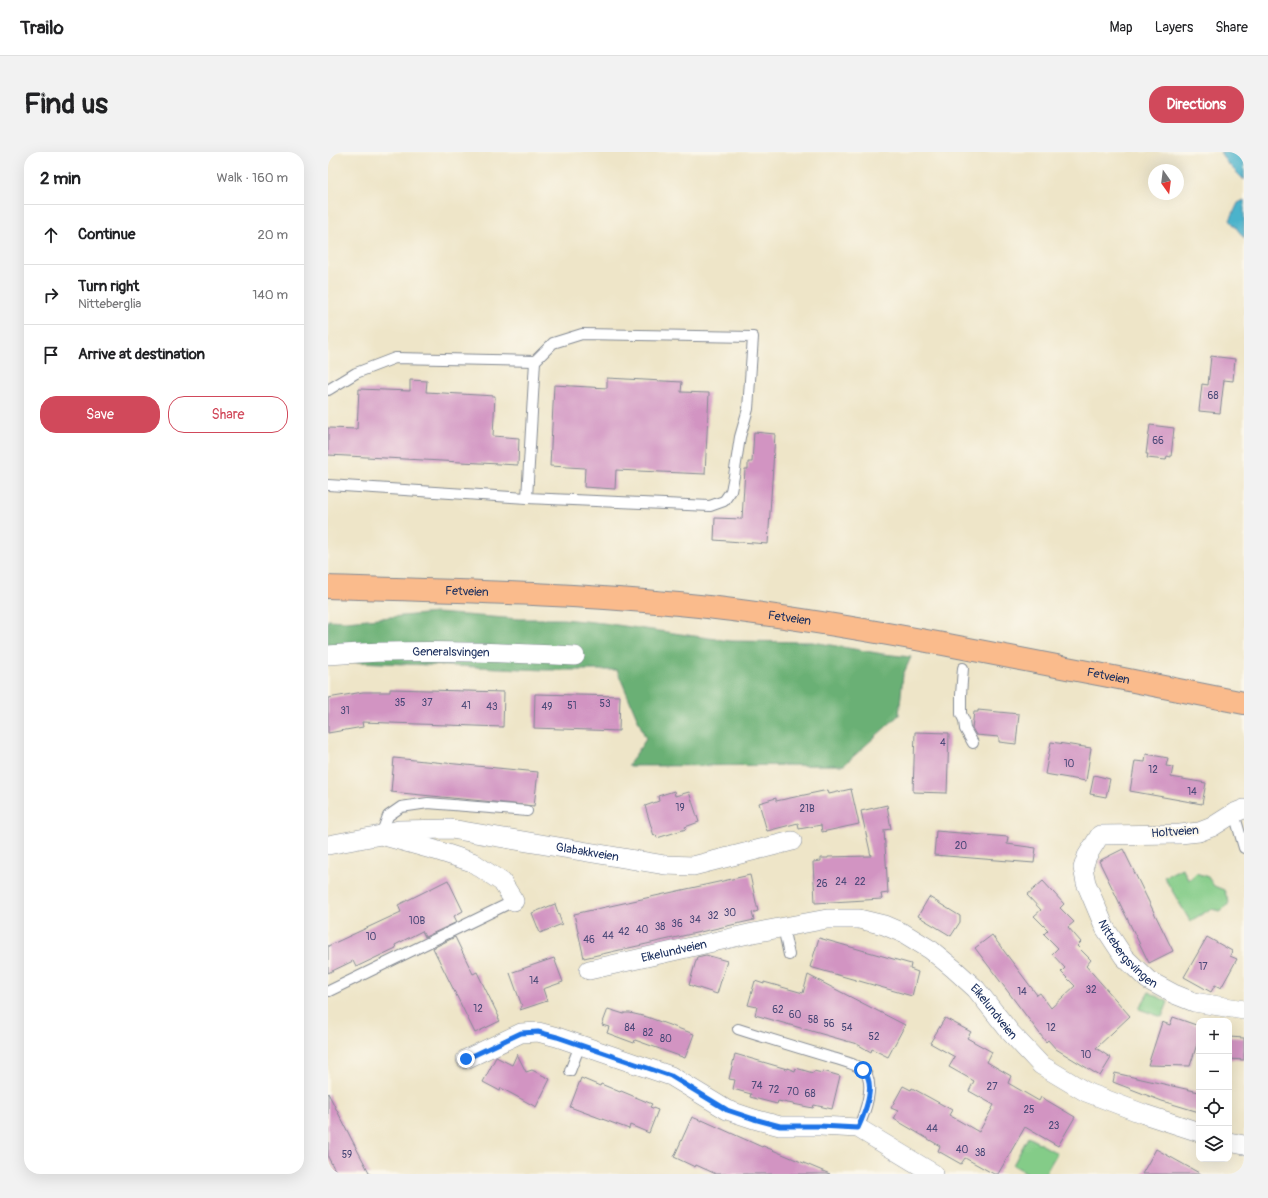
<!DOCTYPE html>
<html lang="en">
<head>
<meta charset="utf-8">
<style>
  body { margin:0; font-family:Pangolin,sans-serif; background:#f2f2f2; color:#202124 }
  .controls { position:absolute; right:12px; bottom:12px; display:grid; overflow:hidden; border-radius:8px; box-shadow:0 4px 16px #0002 }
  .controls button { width:36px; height:36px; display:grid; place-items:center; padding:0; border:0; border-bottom:1px solid #e0e0e0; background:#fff; color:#202124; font:20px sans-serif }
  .compass { position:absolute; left:820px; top:12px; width:36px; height:36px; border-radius:50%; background:#fff; box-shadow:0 4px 16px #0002; rotate:166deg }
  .stop { position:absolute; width:12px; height:12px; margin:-9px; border:3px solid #1a73e8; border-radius:50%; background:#fff }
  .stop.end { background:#1a73e8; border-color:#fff; box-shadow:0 1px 4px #0008 }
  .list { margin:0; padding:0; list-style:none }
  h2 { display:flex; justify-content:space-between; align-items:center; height:52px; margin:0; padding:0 16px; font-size:17px }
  h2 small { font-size:13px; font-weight:400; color:#757577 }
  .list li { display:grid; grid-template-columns:26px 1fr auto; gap:12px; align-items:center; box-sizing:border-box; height:60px; padding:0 16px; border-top:1px solid #e0e0e0 }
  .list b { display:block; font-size:15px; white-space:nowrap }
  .list p { margin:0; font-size:13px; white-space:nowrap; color:#757577 }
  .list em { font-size:13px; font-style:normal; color:#757577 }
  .actions { display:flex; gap:8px; padding:12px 16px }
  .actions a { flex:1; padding:9px 0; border:1px solid #d1495b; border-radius:16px; text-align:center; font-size:14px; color:#d1495b }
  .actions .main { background:#d1495b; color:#fff }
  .icon { flex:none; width:22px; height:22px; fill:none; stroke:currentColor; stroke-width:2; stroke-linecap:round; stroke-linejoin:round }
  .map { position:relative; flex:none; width:916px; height:1022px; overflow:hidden; border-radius:16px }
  header { display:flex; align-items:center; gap:24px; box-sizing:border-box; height:56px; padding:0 20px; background:#fff; border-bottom:1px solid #e0e0e0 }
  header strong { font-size:19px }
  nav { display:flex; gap:22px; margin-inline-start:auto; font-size:14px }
  .intro { display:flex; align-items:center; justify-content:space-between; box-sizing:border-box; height:96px; padding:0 24px }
  h1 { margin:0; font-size:28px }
  .button { padding:10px 18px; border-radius:16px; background:#d1495b; color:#fff; font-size:14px; font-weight:700 }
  main { display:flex; gap:24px; padding:0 24px }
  aside { flex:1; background:#fff; border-radius:16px; box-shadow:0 4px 16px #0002 }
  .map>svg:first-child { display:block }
  .green { fill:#84cc88; stroke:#507e73 }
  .forest { fill:#6bb074; stroke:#437069 }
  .water { fill:#4cb3cb; stroke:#347194 }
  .building { fill:#d294c2 }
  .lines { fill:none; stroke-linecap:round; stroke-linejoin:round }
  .service-casing { stroke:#848a93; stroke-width:12 }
  .minor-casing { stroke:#848a93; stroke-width:20 }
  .trunk-casing { stroke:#848a93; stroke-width:24 }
  .service { stroke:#fff; stroke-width:10 }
  .minor { stroke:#fff; stroke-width:19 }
  .trunk { stroke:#fabb8c; stroke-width:22 }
  .route { stroke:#1a73e8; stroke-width:5 }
  .labels { text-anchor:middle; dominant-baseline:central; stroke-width:4; stroke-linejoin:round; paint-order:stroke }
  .number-label { font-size:10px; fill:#494877 }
  .street-label { font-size:12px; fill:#1b2f5e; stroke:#fbf7ec }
</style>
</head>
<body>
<header>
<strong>Trailo</strong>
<nav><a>Map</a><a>Layers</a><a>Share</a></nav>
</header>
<div class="intro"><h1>Find us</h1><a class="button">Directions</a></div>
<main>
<aside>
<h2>2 min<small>Walk · 160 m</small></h2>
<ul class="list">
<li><svg class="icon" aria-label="ahead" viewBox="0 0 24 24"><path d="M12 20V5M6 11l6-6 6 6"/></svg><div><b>Continue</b></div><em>20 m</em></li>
<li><svg class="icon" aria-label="right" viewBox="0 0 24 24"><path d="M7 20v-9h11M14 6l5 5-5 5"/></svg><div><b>Turn right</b><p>Nitteberglia</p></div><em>140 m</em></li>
<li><svg class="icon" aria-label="arrive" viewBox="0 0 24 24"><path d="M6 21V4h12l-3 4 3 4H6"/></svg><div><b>Arrive at destination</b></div></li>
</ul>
<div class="actions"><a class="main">Save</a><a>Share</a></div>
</aside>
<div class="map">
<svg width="916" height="1022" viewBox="0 0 916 1022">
  <rect width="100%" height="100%" fill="#fbf7ec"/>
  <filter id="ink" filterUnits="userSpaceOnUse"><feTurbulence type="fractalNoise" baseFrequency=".025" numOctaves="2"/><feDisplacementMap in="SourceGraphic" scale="8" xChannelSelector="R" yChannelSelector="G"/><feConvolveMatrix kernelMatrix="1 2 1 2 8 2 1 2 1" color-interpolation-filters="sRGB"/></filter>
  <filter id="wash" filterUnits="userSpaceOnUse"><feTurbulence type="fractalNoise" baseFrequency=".012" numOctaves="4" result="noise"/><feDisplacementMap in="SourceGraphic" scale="16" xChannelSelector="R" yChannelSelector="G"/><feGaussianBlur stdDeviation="0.9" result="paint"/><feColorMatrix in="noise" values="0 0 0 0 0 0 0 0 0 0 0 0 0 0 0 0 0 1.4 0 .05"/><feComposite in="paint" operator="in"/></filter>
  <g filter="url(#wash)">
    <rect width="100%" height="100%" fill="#eee5c8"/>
    <g class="green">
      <polygon points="854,716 861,728 868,721 880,725 886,734 896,738 901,750 899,754 892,759 883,757 862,769 836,725"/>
      <polygon points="821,840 840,850 834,865 811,857"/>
      <polygon points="700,985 729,1001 717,1022 701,1022 685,1013"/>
    </g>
    <polygon class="forest" points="108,461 192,467 235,467 275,471 402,489 485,490 555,502 583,505 575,523 571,563 516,613 300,614 318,587 289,518 217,518 7,509 0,510 0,468 17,469"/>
    <g class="water">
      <polygon points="892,0 916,0 916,28 899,11"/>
      <polygon points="916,48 916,86 902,68 910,51"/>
    </g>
    <g id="blocks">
      <g class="building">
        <polygon points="883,204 907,207 905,229 896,228 892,261 871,259 874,232 880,233"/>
        <polygon points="279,226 354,230 353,240 381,241 377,322 288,318 287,337 256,335 257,316 222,314 226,233 279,236"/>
        <polygon points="82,228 99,229 98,240 167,244 165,284 191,286 190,313 0,303 0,276 29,277 31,237 82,239"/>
        <polygon points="822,273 846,276 843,305 839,304 838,308 819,306 820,302 818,302"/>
        <polygon points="426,280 447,282 440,392 386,388 387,366 414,367 417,317 420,317 420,310 424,310"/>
        <polygon points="62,537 176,540 175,575 34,570 35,575 0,581 0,546 35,540 62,540"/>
        <polygon points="207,542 292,544 291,579 206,576"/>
        <polygon points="650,558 691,562 688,592 671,590 671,585 648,583 644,576 646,560 650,560"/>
        <polygon points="587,580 621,581 619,641 585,640"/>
        <polygon points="723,590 763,596 758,629 717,622"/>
        <polygon points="818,602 840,606 838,614 845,615 843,625 878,631 874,652 802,639 807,609 817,610"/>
        <polygon points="66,606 210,620 206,654 63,640"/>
        <polygon points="766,623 782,627 778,645 762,642"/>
        <polygon points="523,637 531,672 494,680 493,673 471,677 470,671 439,679 431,651 448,646 448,649 500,638 501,642"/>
        <polygon points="346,639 347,644 361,640 371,670 357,675 358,677 329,686 328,683 326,684 317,654 331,649 330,644"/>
        <polygon points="559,653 563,677 556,678 560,741 553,742 554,747 487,751 485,710 493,709 493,706 500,706 500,705 543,704 533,659"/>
        <polygon points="608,679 680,685 679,692 708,696 706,711 606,703"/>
        <polygon points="795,697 845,799 821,811 771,709"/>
        <polygon points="422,723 430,759 424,761 426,768 256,806 246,762"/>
        <polygon points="120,728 135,759 126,764 129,770 97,785 94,779 67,793 68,796 28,815 25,809 0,821 0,794 73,760 70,753"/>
        <polygon points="715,729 736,752 732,756 746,770 740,775 753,790 749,794 763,808 758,814 802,864 768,896 783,906 772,924 728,897 720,888 718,890 647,796 664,783 709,843 712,841 723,856 747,834 733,820 737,816 724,802 730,796 716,782 720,778 706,764 713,758 699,743"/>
        <polygon points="601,745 632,764 632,770 623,784 590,764"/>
        <polygon points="227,752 234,772 212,781 204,761"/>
        <polygon points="127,785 145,822 149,820 171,865 170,866 172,869 147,881 105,796"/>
        <polygon points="879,785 904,799 902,804 909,807 893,836 887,833 883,840 856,825"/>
        <polygon points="491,786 583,812 582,817 590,820 584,844 482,815"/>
        <polygon points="378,803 399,809 389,842 361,833 369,805"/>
        <polygon points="226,806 235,830 215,837 219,849 192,858 194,854 182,821"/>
        <polygon points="480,823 577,873 560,905 544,897 543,900 529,892 427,863 429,855 420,853 427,829 436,832 436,830 475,841"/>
        <polygon points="280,857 296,862 296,861 302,861 319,865 366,882 357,906 307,888 306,891 279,881 281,875 274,873"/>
        <polygon points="845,865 871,874 871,886 862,914 820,913 834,870 842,873"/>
        <polygon points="617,866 643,880 639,886 664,900 659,910 683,924 680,931 711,949 713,945 747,965 730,994 697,975 670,1022 666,1022 637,1006 633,1012 610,999 612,994 566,967 570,959 563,956 575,934 583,938 584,936 624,958 621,963 651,980 666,953 641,939 646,929 621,915 627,905 602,891"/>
        <polygon points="901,885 916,886 916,908 901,907"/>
        <polygon points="189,902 198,920 204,918 222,927 208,955 173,936 172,939 155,930 168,905 184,913"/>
        <polygon points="407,902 459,917 459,916 467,919 468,916 485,921 486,919 494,921 495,919 512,924 504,957 486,953 485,956 450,949 449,952 422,945 423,942 405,937 407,928 401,927"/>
        <polygon points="787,921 871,940 871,960 834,949 785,930"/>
        <polygon points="253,926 272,934 273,932 292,940 293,939 324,952 322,955 330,958 321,981 302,973 301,977 242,955"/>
        <polygon points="0,941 25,990 42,1022 9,1022 0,1005"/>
        <polygon points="364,965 374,969 374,968 434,995 435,994 502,1022 388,1022 368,1013 367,1015 346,1005"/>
        <polygon points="828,997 873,1022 814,1022"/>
      </g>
    </g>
  </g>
  <g filter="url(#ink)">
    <use href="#blocks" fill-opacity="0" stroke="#848a93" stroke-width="1"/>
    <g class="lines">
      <defs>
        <g id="service">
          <polyline points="0,238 28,221 67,206 207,209"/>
          <polyline points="0,333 199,346 382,354 396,349 403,339 406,324 412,285 420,257 425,185 254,182 225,191 207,209 199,346"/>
          <polyline points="635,516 633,543 633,562 636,568 637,577 645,591"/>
          <polyline points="906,661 916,696"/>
          <polyline points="53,683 60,664 73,655 100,651 199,659"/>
          <polyline points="455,775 461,803"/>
          <polyline points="1,839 186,749"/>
          <path d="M410,877C441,887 471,896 501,905C509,907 530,913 535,918C549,930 536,963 530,976"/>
          <polyline points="242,919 252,893"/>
        </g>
        <g id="minor">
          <path id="s1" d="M0,503C82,497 165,500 247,504"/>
          <path id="s2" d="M916,657L906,661L884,675L871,680L852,682L772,683L759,704L755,716L758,731L777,776L796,805L820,828L846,842L866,850L916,858"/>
          <path id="s3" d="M53,683L71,678L123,677L337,713L365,714L464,689"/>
          <polyline points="0,693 53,683 107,698 144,710 174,730 186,749"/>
          <path id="s4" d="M261,818L425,781L499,767H531L556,773L577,782L603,798L626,817L648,837L682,880L713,913L758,940L816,962L871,980"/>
          <polyline points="138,907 193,881 210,880 229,885 343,924 399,958 426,967 452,974 492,974 530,976 606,1022"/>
          <polyline points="901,990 916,993"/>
        </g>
        <g id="trunk">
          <path id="s5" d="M0,435C124,439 248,441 371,454C453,463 534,477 615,492C715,511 816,531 916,551"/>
        </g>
      </defs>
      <use href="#service" class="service-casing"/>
      <use href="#minor" class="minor-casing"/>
      <use href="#trunk" class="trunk-casing"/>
      <use href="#service" class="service"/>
      <use href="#minor" class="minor"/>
      <use href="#trunk" class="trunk"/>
    </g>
  </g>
  <g class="lines" filter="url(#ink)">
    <path class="route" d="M138,907L193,881L210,880L229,885L343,924L399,958L426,967L452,974H492L530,976C536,963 545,940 540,926C539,924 537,921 535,918"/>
  </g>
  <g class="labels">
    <g class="number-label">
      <text x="885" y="244">68</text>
      <text x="830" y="289">66</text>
      <text x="72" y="551">35</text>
      <text x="99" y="551">37</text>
      <text x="277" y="552">53</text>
      <text x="138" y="554">41</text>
      <text x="244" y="554">51</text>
      <text x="164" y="555">43</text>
      <text x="219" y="555">49</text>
      <text x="17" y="559">31</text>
      <text x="615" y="591">4</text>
      <text x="741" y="612">10</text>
      <text x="825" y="618">12</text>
      <text x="864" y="640">14</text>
      <text x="352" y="656">19</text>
      <text x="479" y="657">21B</text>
      <text x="633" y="694">20</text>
      <text x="513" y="730">24</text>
      <text x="532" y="730">22</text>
      <text x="494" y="732">26</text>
      <text x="402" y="761">30</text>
      <text x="385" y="764">32</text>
      <text x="367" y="768">34</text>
      <text x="89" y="769">10B</text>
      <text x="349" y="772">36</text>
      <text x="332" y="775">38</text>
      <text x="314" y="778">40</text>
      <text x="296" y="780">42</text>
      <text x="280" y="784">44</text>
      <text x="43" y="785">10</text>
      <text x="261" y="788">46</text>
      <text x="875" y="815">17</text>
      <text x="206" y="829">14</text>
      <text x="763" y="838">32</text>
      <text x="694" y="840">14</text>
      <text x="150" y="857">12</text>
      <text x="450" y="858">62</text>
      <text x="467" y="863">60</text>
      <text x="485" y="868">58</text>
      <text x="501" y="872">56</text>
      <text x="302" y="876">84</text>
      <text x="519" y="876">54</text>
      <text x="723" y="876">12</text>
      <text x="320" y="881">82</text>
      <text x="546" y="885">52</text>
      <text x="338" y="887">80</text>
      <text x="758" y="903">10</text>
      <text x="429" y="934">74</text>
      <text x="664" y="935">27</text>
      <text x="446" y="938">72</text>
      <text x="465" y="940">70</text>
      <text x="482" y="942">68</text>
      <text x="701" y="958">25</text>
      <text x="726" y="974">23</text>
      <text x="604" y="977">44</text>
      <text x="634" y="998">40</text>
      <text x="652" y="1001">38</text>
      <text x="19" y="1003">59</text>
    </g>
    <g class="street-label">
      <text stroke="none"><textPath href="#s5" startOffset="139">Fetveien</textPath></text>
      <text stroke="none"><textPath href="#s5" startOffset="463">Fetveien</textPath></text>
      <text stroke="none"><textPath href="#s1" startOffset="123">Generalsvingen</textPath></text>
      <text stroke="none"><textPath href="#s5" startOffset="787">Fetveien</textPath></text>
      <text transform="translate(847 680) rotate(-4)">Holtveien</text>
      <text stroke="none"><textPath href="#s3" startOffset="209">Glabakkveien</textPath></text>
      <text stroke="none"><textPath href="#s4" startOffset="87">Eikelundveien</textPath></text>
      <text stroke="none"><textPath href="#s2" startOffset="286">Nittebergsvingen</textPath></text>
      <text stroke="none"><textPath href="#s4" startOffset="443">Eikelundveien</textPath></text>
    </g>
  </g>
</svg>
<div class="controls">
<button>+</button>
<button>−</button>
<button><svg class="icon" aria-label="locate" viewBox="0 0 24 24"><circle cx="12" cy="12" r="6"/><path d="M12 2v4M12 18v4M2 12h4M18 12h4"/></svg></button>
<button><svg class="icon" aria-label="layers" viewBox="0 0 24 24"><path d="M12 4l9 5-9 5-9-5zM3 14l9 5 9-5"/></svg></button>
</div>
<svg class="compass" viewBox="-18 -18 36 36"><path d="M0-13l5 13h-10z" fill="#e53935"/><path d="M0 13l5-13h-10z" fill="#757577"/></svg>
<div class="stop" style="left:535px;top:918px"></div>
<div class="stop end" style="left:138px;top:907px"></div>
</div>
</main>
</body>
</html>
